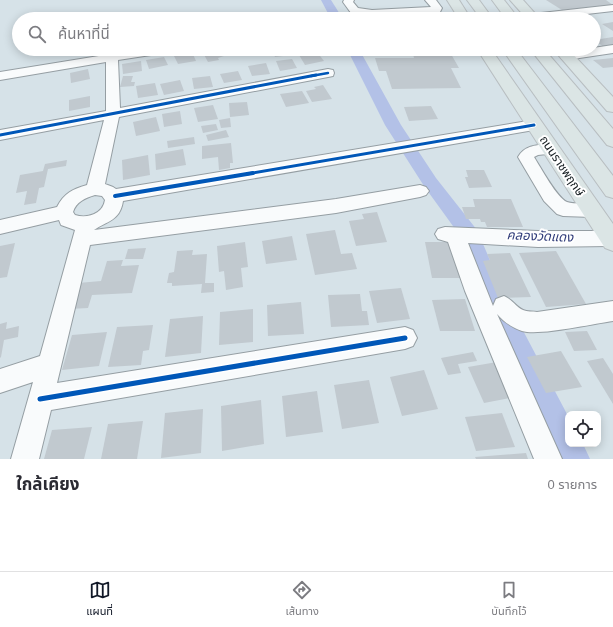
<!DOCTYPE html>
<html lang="th">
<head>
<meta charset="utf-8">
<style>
  body { margin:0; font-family:Helvetica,"Noto Sans Thai",sans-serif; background:#f7f7f7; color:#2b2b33 }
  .controls { position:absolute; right:12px; bottom:12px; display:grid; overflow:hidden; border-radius:8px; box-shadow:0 2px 10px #0003 }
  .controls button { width:36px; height:36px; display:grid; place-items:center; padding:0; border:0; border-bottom:1px solid #e1e1e2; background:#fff; color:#2b2b33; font:20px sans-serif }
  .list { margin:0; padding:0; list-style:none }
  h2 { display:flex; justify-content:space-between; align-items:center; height:52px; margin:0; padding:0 16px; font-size:17px }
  h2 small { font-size:13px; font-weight:400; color:#7c7c81 }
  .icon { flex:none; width:22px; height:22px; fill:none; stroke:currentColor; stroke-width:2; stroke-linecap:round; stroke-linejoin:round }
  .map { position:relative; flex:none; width:613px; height:459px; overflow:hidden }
  .search { position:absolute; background:#fff; box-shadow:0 2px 10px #0003; left:12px; right:12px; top:12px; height:44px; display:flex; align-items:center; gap:10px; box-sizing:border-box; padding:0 14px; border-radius:22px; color:#7c7c81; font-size:15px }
  .sheet { height:112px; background:#fff }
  nav { display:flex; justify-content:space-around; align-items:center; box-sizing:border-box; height:56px; border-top:1px solid #e1e1e2; background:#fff; font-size:11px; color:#7c7c81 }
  nav a { display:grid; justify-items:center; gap:2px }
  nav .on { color:#111827 }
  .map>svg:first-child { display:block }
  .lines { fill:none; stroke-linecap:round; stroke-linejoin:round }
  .canal { fill:#b3c1e7; fill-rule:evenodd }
  .building { fill:#c1c9cf }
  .minor-casing { stroke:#959ea3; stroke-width:2 }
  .major-casing { stroke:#b8bec1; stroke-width:2 }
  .minor { fill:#f9fbfc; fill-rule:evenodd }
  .major { fill:#dbe5e5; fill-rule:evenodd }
  .cycleway-far3-casing { stroke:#fff; stroke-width:4 }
  .cycleway-far2-casing { stroke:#fff; stroke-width:5 }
  .cycleway-far1-casing { stroke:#fff; stroke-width:6 }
  .cycleway-casing { stroke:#fff; stroke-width:8 }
  .cycleway-far3 { stroke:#0057b8; stroke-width:2.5 }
  .cycleway-far2 { stroke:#0057b8; stroke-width:3 }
  .cycleway-far1 { stroke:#0057b8; stroke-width:4 }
  .cycleway { stroke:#0057b8; stroke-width:5 }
  .labels { text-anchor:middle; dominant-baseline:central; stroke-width:4; stroke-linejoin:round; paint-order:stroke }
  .street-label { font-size:12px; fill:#121a1e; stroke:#fff }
  .water-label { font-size:13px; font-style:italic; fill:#2f3b79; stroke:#fff }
</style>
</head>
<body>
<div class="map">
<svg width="613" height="459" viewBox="0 0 613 459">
  <rect width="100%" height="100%" fill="#d6e2e8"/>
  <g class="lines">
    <g class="canal">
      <polygon points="321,0 331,0 343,19 331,19"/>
      <polygon points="347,49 359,49 401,125 436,178 477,230 508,302 568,416 568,444 583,444 590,459 560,459 486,306 458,233 424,186 385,125"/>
    </g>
  </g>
  <g class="building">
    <polygon points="546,0 606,0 613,5 562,10"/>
    <polygon points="305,12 311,19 293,19 290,15"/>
    <polygon points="357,15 359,19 344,19 342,16"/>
    <polygon points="613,22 613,31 602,24"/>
    <polygon points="613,37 613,46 604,47 594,40"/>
    <polygon points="213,49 219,49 224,56 218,58 219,60 208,62 202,51"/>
    <polygon points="281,49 288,49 291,55 275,57 272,50"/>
    <polygon points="299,49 314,49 316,50 302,53"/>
    <polygon points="192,52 196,61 178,64 174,56"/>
    <polygon points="317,52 324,61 305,65 299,55"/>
    <polygon points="435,53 451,54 459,68 451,68 461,88 392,89 386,71 379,71 375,58 414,58 413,54 436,54"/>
    <polygon points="164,57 168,65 149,69 146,60"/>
    <polygon points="613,58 613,67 603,68 593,60"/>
    <polygon points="292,59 297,68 280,71 276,61"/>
    <polygon points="141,61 142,71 123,74 122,64"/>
    <polygon points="266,63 270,74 252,76 248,66"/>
    <polygon points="88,69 90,79 71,83 70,73"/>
    <polygon points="238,71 242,80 224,83 220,74"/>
    <polygon points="123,76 133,76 131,82 135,82 134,86 120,87"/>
    <polygon points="210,76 213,87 194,89 192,78"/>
    <polygon points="180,80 184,91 164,95 160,84"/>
    <polygon points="155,83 158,95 138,98 136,86"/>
    <polygon points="323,85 332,99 312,102 306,91 316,89 314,87"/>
    <polygon points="302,91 309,103 286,107 280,94"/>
    <polygon points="90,96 90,107 69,111 69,100"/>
    <polygon points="247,102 249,115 230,117 229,103"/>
    <polygon points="213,105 218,119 198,122 194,108"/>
    <polygon points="431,106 438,119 409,121 404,107"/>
    <polygon points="180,111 182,124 164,127 162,114"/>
    <polygon points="156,117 160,131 136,136 133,122"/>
    <polygon points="230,118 231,127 221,128 219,120"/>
    <polygon points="216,124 218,130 203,133 201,126"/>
    <polygon points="226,130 229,137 208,141 206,135"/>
    <polygon points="194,137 195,144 168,148 167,141"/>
    <polygon points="231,143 233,163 230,163 230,168 219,170 218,157 202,159 202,146"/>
    <polygon points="183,149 186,165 156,170 155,154"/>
    <polygon points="148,155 150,175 123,180 122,160"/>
    <polygon points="67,160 66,166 48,169 44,187 39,188 36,203 24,205 27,191 16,193 20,175 43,171 45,164"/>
    <polygon points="466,170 484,170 492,187 469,188 465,177 468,177"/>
    <polygon points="473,199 511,199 523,227 487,227 485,222 481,222 480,219 466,219 462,207 475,207"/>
    <polygon points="377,212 387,242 356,246 349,221 364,219 362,214"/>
    <polygon points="335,230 341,254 352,253 357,269 315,275 306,234"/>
    <polygon points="292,236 297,260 266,264 262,241"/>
    <polygon points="245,242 248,267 241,268 243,287 226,290 224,271 219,272 217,246"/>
    <polygon points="425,242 451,242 461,278 432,278"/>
    <polygon points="15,243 7,277 0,278 0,246"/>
    <polygon points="146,248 143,259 125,259 128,249"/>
    <polygon points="193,250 192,255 207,254 205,283 214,283 214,292 201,293 202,284 172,286 172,283 167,283 169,273 174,272 177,251"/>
    <polygon points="556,251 586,304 546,307 519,253"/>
    <polygon points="510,253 531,297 498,298 483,261 490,260 487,254"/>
    <polygon points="123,260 121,266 139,265 132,293 92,295 88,308 69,309 78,283 101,281 107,261"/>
    <polygon points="401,288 410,319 377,323 369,291"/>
    <polygon points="360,294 362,311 367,311 369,325 331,327 328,295"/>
    <polygon points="465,299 475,331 440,331 432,300"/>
    <polygon points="301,302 304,334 268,336 267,305"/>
    <polygon points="253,309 253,342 219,345 220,312"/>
    <polygon points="203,316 201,353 165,357 170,319"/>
    <polygon points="7,322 6,329 19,326 18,337 4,340 1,357 0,358 0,324"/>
    <polygon points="153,325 149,350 143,351 141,365 108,367 117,327"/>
    <polygon points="587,331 597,350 574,351 565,332"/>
    <polygon points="107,332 99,366 62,370 72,335"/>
    <polygon points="561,351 582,387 546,393 527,357"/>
    <polygon points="473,352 477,361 458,364 461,373 448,375 441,358"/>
    <polygon points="603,358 613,374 613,404 587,361"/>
    <polygon points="497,362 515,397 484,403 468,367"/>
    <polygon points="424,370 438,409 402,416 390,377"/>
    <polygon points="369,380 379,423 342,429 334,385"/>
    <polygon points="317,391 323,432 286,437 282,396"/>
    <polygon points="261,400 264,444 222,451 221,406"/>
    <polygon points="203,409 201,453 161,458 165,413"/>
    <polygon points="502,413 515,447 476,451 465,417"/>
    <polygon points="143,421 137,459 101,459 108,424"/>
    <polygon points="92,427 84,459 44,459 52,430"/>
    <polygon points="526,453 528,459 476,459 475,457"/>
  </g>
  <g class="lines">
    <defs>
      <g id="minor">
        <polygon points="344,0 354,0 353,2 358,8 372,10 431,7 425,0 436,0 442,8 440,12 436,13 372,16 351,13 343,2"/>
        <polygon points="613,5 613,11 543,19 528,19 527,17 532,14"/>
        <polygon points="613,45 613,53 566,60 562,59 560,56 562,53 566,52"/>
        <path d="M142,49H170L168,52L164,53L118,60L120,108L328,69L333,70L334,73L333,76L328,77L119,117L105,184L113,187L116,189L534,120L539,122L541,125L539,128L534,130L123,201C120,221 107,221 94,230L336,199L420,185L426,187L429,191L426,195L420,197L336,213L90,245L57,383L405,327L413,330L417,338L413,346L405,349L51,410L39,459H11L33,382L0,393V369L40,356L75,230L61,225L59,220L0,234V220L57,207C64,193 73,189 87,185L104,120L0,140V130L106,111V62L0,80V72ZM95,195L102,196L105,200C103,214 87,219 75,215L73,212C76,202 85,198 95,195Z"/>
        <path d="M550,144L556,145L558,149L556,153L538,155L534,157C541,168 557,198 567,202C574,205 589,202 598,205L601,210L598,215L592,217L563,216L557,214L544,201L518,157C525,145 537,145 550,144Z"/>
        <path d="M445,227L538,231H613V245L610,246L538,247L468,243L493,306L496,299L504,296C513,300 516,307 523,310C527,312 533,311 537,312L613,301V321C592,324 539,336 522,331C511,327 504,322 497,314L562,459H534L465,291L448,242L438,239L435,234L438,229Z"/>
      </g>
      <g id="major">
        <polygon points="447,0 459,0 471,19 459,19"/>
        <polygon points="467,0 479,0 493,19 481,19"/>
        <polygon points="492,0 504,0 519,19 506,19"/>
        <polygon points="510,0 523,0 540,19 527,19"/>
        <polygon points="477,49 491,49 613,224 613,251 605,248"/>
        <polygon points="502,49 516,49 613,176 613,198 606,196"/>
        <polygon points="530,49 544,49 613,129 613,147 607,145"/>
        <polygon points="553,49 568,49 613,97 613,112 607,111"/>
      </g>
    </defs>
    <use href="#minor" class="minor-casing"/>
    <use href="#major" class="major-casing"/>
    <use href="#minor" class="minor"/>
    <use href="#major" class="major"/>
    <defs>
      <polyline id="cycleway-far3" points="311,76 328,73"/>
      <g id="cycleway-far2">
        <polyline points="0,135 316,75"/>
        <polyline points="247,174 534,125"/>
      </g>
      <polyline id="cycleway-far1" points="115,196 253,173"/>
      <polyline id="cycleway" points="40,399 405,338"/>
    </defs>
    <use href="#cycleway-far3" class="cycleway-far3-casing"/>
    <use href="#cycleway-far2" class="cycleway-far2-casing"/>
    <use href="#cycleway-far1" class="cycleway-far1-casing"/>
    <use href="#cycleway" class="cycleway-casing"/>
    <use href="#cycleway-far3" class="cycleway-far3"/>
    <use href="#cycleway-far2" class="cycleway-far2"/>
    <use href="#cycleway-far1" class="cycleway-far1"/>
    <use href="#cycleway" class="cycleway"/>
  </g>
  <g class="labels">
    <g class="street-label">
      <text transform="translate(562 166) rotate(56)">ถนนราชพฤกษ์</text>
    </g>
    <g class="water-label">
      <text transform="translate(540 236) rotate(2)">คลองวัดแดง</text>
    </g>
  </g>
</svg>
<div class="controls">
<button><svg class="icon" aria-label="locate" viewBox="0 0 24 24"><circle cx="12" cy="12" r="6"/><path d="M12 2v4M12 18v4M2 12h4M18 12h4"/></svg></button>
</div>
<div class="search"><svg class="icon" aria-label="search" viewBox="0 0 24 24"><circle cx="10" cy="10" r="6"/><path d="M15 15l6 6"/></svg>ค้นหาที่นี่</div>
</div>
<section class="sheet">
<h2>ใกล้เคียง<small>0 รายการ</small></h2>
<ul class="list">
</ul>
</section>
<nav>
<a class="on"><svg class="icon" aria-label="map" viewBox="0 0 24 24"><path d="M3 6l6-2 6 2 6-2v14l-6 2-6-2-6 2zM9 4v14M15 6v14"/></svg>แผนที่</a>
<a><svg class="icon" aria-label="directions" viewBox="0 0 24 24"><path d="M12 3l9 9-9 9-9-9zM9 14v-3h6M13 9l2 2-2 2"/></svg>เส้นทาง</a>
<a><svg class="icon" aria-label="saved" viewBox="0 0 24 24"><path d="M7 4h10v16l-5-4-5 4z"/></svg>บันทึกไว้</a>
</nav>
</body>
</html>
